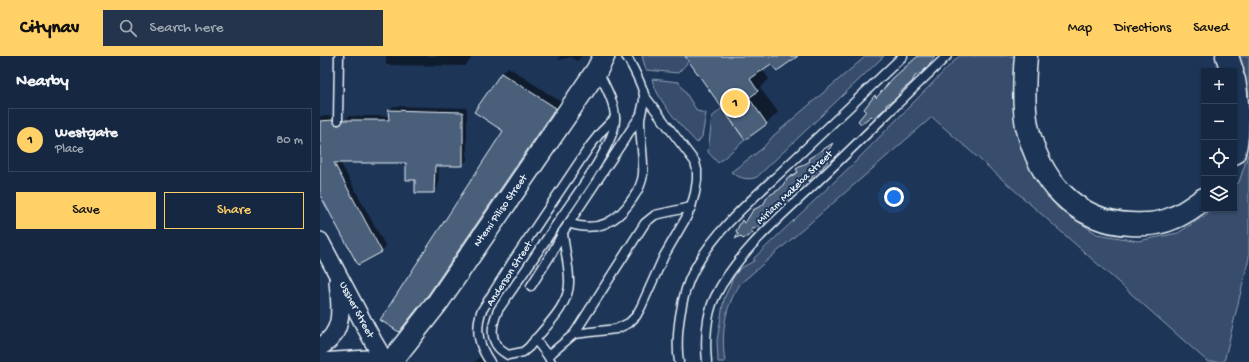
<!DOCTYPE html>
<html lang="en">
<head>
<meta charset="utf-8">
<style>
  body { margin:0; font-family:"Gochi Hand",sans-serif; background:#23344c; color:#f1f3f6 }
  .controls { position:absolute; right:12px; top:12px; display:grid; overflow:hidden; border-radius:0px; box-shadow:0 1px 3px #0004 }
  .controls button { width:36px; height:36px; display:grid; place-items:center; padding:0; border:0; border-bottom:1px solid #35445a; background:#162841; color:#f1f3f6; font:20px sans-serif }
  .you { position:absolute; left:574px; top:141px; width:14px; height:14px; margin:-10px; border:3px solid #fff; border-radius:50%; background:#1a73e8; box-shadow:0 0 0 6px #1a73e833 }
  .badge { display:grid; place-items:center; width:26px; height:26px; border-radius:50%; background:#ffd166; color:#111; font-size:13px; font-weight:700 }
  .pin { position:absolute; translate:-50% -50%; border:2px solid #fff; box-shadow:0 1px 4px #0006 }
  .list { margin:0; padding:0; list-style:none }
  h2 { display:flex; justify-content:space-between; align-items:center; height:52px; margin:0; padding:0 16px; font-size:17px }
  h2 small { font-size:13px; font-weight:400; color:#9ea6b1 }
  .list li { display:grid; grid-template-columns:26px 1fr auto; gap:12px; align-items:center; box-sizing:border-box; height:64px; margin:0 8px 8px; padding:0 8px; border:1px solid #35445a; border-radius:0px }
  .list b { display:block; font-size:15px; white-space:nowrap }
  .list p { margin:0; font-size:13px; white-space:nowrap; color:#9ea6b1 }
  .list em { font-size:13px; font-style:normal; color:#9ea6b1 }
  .actions { display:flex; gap:8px; padding:12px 16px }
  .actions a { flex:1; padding:9px 0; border:1px solid #ffd166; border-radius:0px; text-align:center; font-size:14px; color:#ffd166 }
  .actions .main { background:#ffd166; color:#111 }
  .icon { flex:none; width:22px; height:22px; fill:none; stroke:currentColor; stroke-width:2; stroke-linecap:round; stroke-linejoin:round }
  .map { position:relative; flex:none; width:929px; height:306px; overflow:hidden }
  header { display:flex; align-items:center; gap:24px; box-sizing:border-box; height:56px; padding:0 20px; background:#ffd166; color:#111 }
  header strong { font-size:19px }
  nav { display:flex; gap:22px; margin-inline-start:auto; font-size:14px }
  .search { width:280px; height:36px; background:#23344c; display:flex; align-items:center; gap:10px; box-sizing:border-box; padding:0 14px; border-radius:0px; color:#9ea6b1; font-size:15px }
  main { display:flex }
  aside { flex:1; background:#162841 }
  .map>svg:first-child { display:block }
  .green { fill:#374d6c; stroke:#909fb2 }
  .shadow { fill:#0007 }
  .building { fill:#495e7a; stroke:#e8f1f8 }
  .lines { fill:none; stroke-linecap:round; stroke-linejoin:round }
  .service-casing { stroke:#e8f1f8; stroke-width:11 }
  .minor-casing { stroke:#e8f1f8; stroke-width:20 }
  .tertiary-casing { stroke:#e8f1f8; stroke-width:24 }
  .motorway-casing { stroke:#e8f1f8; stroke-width:25 }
  .service { stroke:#1d3557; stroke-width:8 }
  .minor { stroke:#1d3557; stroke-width:17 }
  .tertiary { stroke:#1d3557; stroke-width:21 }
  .motorway { stroke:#1d3557; stroke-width:22 }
  .labels { text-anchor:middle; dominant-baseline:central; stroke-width:4; stroke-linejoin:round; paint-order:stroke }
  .street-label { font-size:11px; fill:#e8f1f8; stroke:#1d3557 }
</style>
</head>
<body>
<header>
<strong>Citynav</strong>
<div class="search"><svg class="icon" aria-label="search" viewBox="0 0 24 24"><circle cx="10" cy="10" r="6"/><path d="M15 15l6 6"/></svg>Search here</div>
<nav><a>Map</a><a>Directions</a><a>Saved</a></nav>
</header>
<main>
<aside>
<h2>Nearby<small></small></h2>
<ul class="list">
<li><span class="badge">1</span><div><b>Westgate</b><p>Place</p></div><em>80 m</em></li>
</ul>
<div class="actions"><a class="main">Save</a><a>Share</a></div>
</aside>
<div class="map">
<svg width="929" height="306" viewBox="0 0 929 306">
  <rect width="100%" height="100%" fill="#1d3557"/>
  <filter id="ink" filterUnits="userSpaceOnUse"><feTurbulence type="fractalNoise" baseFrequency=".025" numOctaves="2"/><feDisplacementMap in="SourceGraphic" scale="8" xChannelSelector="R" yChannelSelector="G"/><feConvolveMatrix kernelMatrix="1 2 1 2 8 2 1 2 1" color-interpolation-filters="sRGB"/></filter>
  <g filter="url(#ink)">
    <g class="green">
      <polygon points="322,0 365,0 369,5 358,17 326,14"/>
      <path d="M546,0H564L437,121C428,125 419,122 411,116L443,92L453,80Z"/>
      <path d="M639,0H697L717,123L738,152L777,178L818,185L858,177L895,153H914V131L919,126L929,96V202L904,306H888L612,61L420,228C417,234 413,239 411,245C403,262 402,287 405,306H398L397,284L404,243L412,224L419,213L434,205V202L534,107Z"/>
      <polygon points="919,0 929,0 929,41 923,13"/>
      <path d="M332,23L359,26L377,55L386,57L382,81L377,87C361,70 338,46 332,23Z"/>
      <polygon points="402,52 425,84 398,107 388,96 392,61"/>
    </g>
    <g class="shadow">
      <polygon points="66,0 151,0 151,3 145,10 66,9"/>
      <polygon points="240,0 262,0 257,5 251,1 238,4"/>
      <polygon points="367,0 475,0 452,7 442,13 449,23 440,32 458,56 447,67"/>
      <polygon points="599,0 617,0 553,61 545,53 559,37 560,40"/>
      <polygon points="188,11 241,46 115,231 79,275 184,75 156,55 182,17"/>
      <polygon points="74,50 147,52 147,104 142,109 119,109 118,131 114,136 96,122 87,106 20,106 66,191 61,196 0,137 0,60 17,60 19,64 24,65 29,60 69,60 69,54"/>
      <polygon points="514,86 510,93 513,97 503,111 498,112 489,124 487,122 482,131 470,140 452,156 444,167 434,172 435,173 432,176 423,181 417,175 423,165 426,162 428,164 434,155 445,147 453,137 462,131 483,115 477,113 480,110 490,105 489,103 492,100"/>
      <polygon points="162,299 171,306 155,306"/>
    </g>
    <g class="building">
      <polygon points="365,0 478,0 457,15 451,8 430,23 438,35 429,42 447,68 425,84"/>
      <polygon points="598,0 615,0 609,10 601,17 595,20 592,26 578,38 579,39 574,44 566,49 567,51 559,58 553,62 551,60 541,68 538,65 546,55 544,53 555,39 556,42 573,22"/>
      <polygon points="181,17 236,52 108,239 79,276 60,264 183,75 154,56"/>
      <polygon points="68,54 143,56 143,110 115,110 114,137 95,137 95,124 86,124 86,107 14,107 62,196 38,209 0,139 0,65 13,64 15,68 18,69 22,67 23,64 69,64"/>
      <polygon points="513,87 507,97 511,101 500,115 498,113 490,124 489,126 486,123 479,135 468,142 460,153 450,158 444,168 431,174 433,177 423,183 420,180 415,183 418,178 416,175 422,164 425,167 433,154 443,149 448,140 460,133 467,123 478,116 476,113 490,105 488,103"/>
    </g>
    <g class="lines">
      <defs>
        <g id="service">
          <polyline points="18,64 19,0"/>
          <path d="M248,167C277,177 297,167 313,142C318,135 322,127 323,118C324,102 320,83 320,66C320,57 325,47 324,39C323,31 311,7 306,0"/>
          <path d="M243,176C244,192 249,208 249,224C251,249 223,273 209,291L203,296L188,299C185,297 180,294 178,291C169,280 173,266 178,254C199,224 219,194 240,163C254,142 296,87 295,63C295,46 285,30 278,15"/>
          <polyline points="211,230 232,197 243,176 320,60"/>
          <polyline points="254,278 325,167 335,159 371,151"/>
          <polyline points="215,283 228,300 231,306"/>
          <polyline points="228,300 254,278 296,273 309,267 316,260 321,251 344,200 366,162 371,151 375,137 377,124 377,114 375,106 324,39"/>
          <path d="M170,306C159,290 155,275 161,256L193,205L270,90L281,76L295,62"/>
          <path d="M359,306C355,281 361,237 374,214C394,176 429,146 460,117C501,78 542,39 583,0"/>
          <path d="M387,306C385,286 386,259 395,241C417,196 463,159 499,124C542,83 584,41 627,0"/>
        </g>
        <g id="minor">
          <polyline points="0,185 53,285 63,302"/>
          <path d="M0,291C26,276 20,250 18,225"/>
          <polyline points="0,306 63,302 67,306"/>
        </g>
        <polyline id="tertiary" points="71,306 118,246 277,14 284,0"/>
        <g id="motorway">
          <path d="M706,0C704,23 703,47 707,70C719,123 754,166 811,168C825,169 840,168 853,162C864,158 874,150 884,143"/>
          <polyline points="907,0 912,15"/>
          <path d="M914,24C918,47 920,74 914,97"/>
        </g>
      </defs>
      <use href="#service" class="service-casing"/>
      <use href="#minor" class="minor-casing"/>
      <use href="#tertiary" class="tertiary-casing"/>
      <use href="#motorway" class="motorway-casing"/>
      <use href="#service" class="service"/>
      <use href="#minor" class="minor"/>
      <use href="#tertiary" class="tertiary"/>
      <use href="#motorway" class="motorway"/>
    </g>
  </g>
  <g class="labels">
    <g class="street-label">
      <text transform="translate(475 132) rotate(-44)">Miriam Makeba Street</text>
      <text transform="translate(181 155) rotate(-55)">Ntemi Piliso Street</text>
      <text transform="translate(190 218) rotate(-57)">Anderson Street</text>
      <text transform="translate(36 254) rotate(62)">Ussher Street</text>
    </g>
  </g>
</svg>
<div class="controls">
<button>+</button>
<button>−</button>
<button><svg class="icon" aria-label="locate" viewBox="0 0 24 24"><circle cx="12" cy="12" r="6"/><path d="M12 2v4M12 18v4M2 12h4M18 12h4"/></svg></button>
<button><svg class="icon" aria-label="layers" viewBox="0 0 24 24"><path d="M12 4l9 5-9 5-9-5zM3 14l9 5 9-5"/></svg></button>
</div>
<div class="you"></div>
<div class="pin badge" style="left:415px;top:47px">1</div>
</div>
</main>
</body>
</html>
